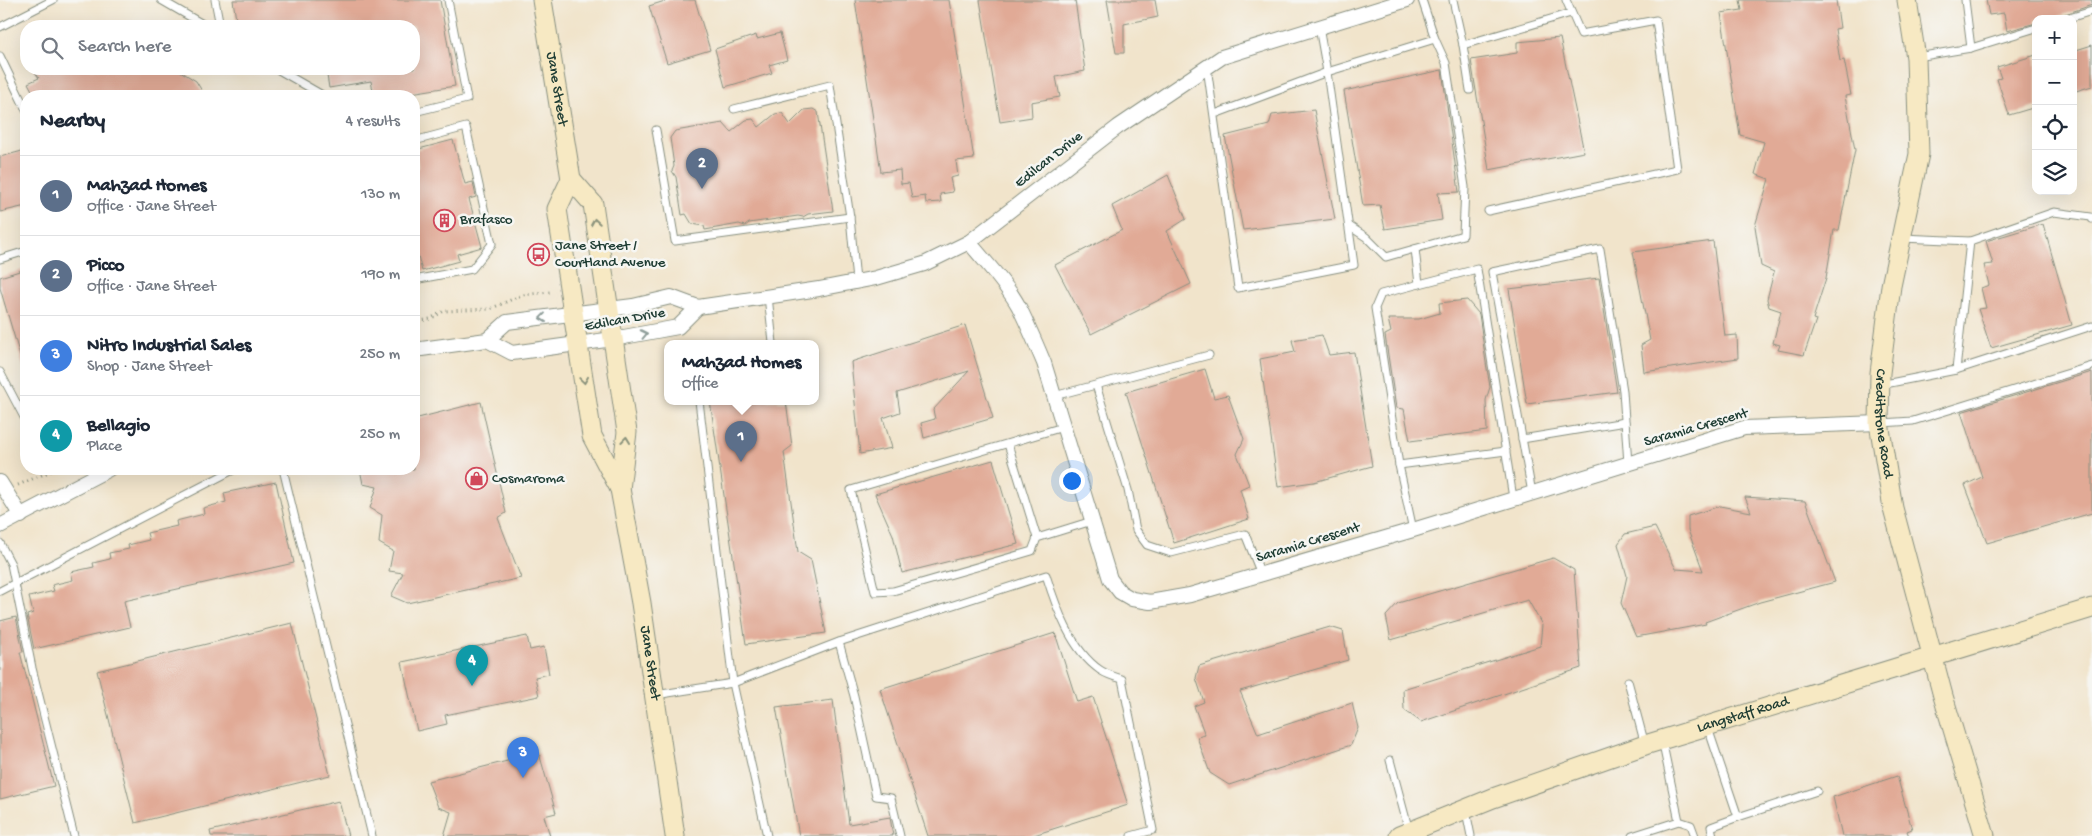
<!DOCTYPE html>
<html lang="en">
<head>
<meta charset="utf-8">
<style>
  body { margin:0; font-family:"Gochi Hand",sans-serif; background:#f2f2f3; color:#1f2937 }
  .controls { position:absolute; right:15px; top:15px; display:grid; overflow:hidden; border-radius:10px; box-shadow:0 5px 20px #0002 }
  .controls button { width:45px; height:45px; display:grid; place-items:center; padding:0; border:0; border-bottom:1px solid #e0e1e3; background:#fff; color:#1f2937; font:25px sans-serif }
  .you { position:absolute; left:1071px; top:480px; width:18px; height:18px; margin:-12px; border:4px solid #fff; border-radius:50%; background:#1a73e8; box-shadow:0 0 0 8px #1a73e833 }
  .badge { display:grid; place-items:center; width:32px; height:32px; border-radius:50%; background:#d1495b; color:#fff; font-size:16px; font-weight:700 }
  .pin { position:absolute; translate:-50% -41px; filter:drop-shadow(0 1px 2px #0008) }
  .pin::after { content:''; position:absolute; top:26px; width:18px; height:15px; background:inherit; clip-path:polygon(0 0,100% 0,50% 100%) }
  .popup { position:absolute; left:664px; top:340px; width:155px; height:65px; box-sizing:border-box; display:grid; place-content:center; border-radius:10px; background:#fff; filter:drop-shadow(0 1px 4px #0005); font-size:16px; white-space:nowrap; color:#747a83 }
  .popup b { font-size:19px; color:#1f2937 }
  .popup::after { content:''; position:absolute; left:50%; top:100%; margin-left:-10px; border:10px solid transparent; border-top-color:#fff }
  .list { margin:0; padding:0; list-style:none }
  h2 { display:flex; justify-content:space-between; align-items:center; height:65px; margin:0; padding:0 20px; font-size:21px }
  h2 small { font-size:16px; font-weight:400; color:#747a83 }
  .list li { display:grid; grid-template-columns:32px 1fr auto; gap:15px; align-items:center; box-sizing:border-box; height:80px; padding:0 20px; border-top:1px solid #e0e1e3 }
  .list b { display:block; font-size:19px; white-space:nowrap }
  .list p { margin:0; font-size:16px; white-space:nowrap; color:#747a83 }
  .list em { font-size:16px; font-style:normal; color:#747a83 }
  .icon { flex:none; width:28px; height:28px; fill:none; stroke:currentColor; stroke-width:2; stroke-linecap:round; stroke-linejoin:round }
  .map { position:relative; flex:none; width:2092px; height:836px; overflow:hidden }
  .search { position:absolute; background:#fff; box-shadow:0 5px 20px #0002; left:20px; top:20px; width:400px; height:55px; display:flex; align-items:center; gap:12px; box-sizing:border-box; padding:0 18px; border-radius:20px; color:#747a83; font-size:19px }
  .panel { position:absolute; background:#fff; box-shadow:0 5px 20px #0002; left:20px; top:90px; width:400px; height:385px; border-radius:20px }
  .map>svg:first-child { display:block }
  .building { fill:#e1aa96 }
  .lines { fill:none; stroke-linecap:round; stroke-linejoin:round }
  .lane-casing { stroke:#889080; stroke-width:9 }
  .street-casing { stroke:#889080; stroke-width:16 }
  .secondary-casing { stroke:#889080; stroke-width:21 }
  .path { stroke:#889080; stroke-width:3; stroke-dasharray:1 4; stroke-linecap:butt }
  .lane { stroke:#fff; stroke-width:7 }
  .street { stroke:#fff; stroke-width:14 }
  .secondary { stroke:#f7e9c3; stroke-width:19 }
  .oneway { stroke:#8b937c }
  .oneway2 { stroke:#8f9e9a }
  .labels { text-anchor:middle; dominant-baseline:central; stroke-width:5; stroke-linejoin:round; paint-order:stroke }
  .street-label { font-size:15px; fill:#1f3d34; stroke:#f6f6f2 }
  .poi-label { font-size:15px; fill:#1f3d34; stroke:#f6f6f2; text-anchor:start }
</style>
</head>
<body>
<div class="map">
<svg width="2092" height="836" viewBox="0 0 2092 836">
  <rect width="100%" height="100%" fill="#f6f6f2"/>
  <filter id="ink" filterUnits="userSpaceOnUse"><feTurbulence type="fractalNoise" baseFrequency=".02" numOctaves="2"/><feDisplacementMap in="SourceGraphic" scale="10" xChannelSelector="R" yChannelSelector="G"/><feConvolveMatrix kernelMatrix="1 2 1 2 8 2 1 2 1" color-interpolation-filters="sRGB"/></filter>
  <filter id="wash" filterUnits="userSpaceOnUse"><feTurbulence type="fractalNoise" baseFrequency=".0096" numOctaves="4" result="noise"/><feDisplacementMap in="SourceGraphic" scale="20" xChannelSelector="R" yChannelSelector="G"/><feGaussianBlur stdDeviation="1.12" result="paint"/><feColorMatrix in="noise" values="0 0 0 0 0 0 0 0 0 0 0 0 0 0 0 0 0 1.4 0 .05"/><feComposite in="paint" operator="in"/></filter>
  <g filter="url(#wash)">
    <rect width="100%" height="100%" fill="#f1e4cb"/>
    <g id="blocks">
      <g class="building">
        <polygon points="233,0 440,0 455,86 392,96 374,96 371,81 329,88 326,69 414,69 414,26 237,26"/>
        <polygon points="668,0 695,0 710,50 667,63 649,6"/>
        <polygon points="855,0 949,0 974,159 956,161 958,176 950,178 953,192 940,194 941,202 926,203 925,196 912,198 909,183 901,184 900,170 881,172"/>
        <polygon points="980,0 1075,0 1085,71 1056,77 1060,97 1031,102 1032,117 1000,122"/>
        <polygon points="1107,0 1155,0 1158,17 1124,24 1124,53 1116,53"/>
        <polygon points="1740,0 1836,0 1840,28 1835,29 1840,61 1844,60 1851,95 1845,96 1855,150 1839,230 1834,230 1826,278 1813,319 1816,320 1804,355 1778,350 1780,345 1773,343 1781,311 1769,307 1767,299 1774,272 1761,266 1755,226 1769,179 1755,174 1764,142 1740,135 1721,13 1742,10"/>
        <polygon points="1986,0 2092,0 2092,5 2050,19 2036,19 2036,23 2007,31 2004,13 1989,15"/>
        <polygon points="780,33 787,60 769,65 772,73 725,87 715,49 756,35 757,39"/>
        <polygon points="1560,38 1584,152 1489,170 1471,60 1517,53 1517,42"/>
        <polygon points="2092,45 2092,86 2073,92 2073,51"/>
        <polygon points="2036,55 2036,107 2009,115 1997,79 2001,78 1997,67"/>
        <polygon points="33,69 177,69 196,81 205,96 35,96 28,83 39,78"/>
        <polygon points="1442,70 1459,192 1438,193 1442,220 1385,229 1380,205 1363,206 1344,91"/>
        <polygon points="813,109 818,112 833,211 808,214 803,217 798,216 749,223 745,226 739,224 705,230 704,226 692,224 686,214 682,215 676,177 672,171 674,166 670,138 675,131 723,123 731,132 746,120 753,119 759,127 775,114 782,113 790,124 804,110"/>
        <polygon points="1314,110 1335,219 1243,230 1225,136 1269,125 1272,115"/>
        <polygon points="453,140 465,184 473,182 476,197 469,199 482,247 457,254 459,261 422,271 414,241 414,169 419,168 415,150"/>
        <polygon points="22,151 26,167 26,206 0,212 0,157"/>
        <polygon points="1168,175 1186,219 1167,231 1191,284 1091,334 1055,265 1122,230 1112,206"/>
        <polygon points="2043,224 2072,325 1991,348 1978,309 1986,308 1981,288 1989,285 1984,265 1993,264 1986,241"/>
        <polygon points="1713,241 1725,336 1737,335 1738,358 1644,372 1641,345 1650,340 1633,252"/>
        <polygon points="26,269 26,366 23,366 0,288 0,277"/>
        <polygon points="1599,278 1617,392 1527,404 1509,289"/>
        <polygon points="1467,300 1479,314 1486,363 1490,387 1486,400 1487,431 1410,441 1404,409 1396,408 1385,335 1391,332 1388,319 1419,319 1440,313 1439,303"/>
        <polygon points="965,325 993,418 924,438 921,423 935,419 933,410 969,371 897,393 900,412 883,418 892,448 860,454 851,362"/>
        <polygon points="1322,335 1329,355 1354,352 1372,466 1314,482 1278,487 1260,359 1295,352 1292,340"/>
        <polygon points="1205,369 1214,398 1228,395 1244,439 1237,454 1249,485 1240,489 1249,519 1174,543 1126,392"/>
        <polygon points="2092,372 2092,513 1987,543 1965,485 1982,477 1961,412"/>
        <polygon points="710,401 786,401 792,446 784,452 798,552 811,560 826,633 746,644"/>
        <polygon points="481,402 506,513 498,518 521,578 407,603 391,596 403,573 389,571 393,551 379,543 382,515 370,508 377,487 363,484 360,469 414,469 414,419"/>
        <polygon points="993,460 1018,544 902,573 893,535 875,494"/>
        <polygon points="276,482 294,563 124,601 130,627 34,649 27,615 33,613 29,597 54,591 52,585 73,580 71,572 94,567 93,563 110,559 109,553 129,549 128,545 149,540 147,533 177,526 176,521 204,514 203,508 226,502 224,493"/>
        <polygon points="1745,497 1805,501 1835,582 1760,602 1705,622 1706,624 1636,637 1621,603 1627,576 1618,544 1625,534 1655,527 1676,569 1703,571 1688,530 1688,516 1720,506 1751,512"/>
        <polygon points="1553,558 1574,570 1581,668 1421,722 1404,710 1403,689 1540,646 1542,625 1528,600 1391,640 1386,616 1398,603"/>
        <polygon points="16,617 23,652 20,652 54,786 0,799 0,621"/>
        <polygon points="292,623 330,775 135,823 97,671"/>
        <polygon points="1330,627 1343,631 1348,660 1240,691 1258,734 1352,703 1358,728 1351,745 1229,785 1210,773 1197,737 1205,735 1194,706 1204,702 1196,678 1199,666"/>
        <polygon points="1055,633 1077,702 1093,697 1128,805 1031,836 928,836 880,689"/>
        <polygon points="527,636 530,650 544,647 549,674 535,677 539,696 445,715 447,724 417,731 402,662"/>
        <polygon points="833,700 849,824 890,817 893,836 799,836 776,707"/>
        <polygon points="539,753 556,813 544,816 550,836 444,836 451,812 438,807 428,781"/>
        <polygon points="1897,776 1912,829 1907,831 1909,836 1842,836 1833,797"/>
        <polygon points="339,801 348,836 211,836 210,831"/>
      </g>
    </g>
  </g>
  <g filter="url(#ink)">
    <use href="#blocks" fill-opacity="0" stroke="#889080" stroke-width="1"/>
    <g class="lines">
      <defs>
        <g id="lane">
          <polyline points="161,0 206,26"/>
          <polyline points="215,0 220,26"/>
          <polyline points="1453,0 1463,45 1571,13"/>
          <polyline points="1965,0 1971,48"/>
          <polyline points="2066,19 2092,11"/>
          <polyline points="0,27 53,0"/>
          <polyline points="1319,27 1327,72 1435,39 1422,0"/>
          <polyline points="1463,45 1470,90"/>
          <polyline points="0,56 26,110"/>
          <polyline points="1917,57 1971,48 2036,28"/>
          <polyline points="1207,67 1238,288 1354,265 1327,72 1215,114"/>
          <polyline points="277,69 324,96"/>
          <polyline points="734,109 830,85 850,217"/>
          <polyline points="414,112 467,99 448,0"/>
          <polyline points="656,130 675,241 850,217 856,281"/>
          <polyline points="414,141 466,127 492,244 472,269 414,280"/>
          <polyline points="1488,211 1677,169 1656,20 1581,34 1566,0"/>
          <polyline points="1349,226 1366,237 1386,257 1463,235 1465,187 1446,63 1435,39"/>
          <polyline points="1902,238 1970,241 2054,212 2091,217 2092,219"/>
          <polyline points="1415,249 1419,284"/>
          <polyline points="0,259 26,251"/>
          <polyline points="768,296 773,343"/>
          <polyline points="1956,370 1970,241"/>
          <polyline points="0,372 26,421"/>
          <polyline points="1096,385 1128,490 1136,530 1147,545 1171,553 1245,534 1261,574"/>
          <polyline points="1880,385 1956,370 2092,326"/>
          <polyline points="1054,396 1209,355"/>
          <polyline points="699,401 733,683 767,836"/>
          <polyline points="1881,423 1913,421 2092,366"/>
          <polyline points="1063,427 851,490 875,592 893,591 1032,551 1037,538 1092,521"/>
          <polyline points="1522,439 1625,422"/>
          <polyline points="1008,444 1037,538"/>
          <polyline points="1399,465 1506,451"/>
          <polyline points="283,469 372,836"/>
          <polyline points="1532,493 1492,272 1600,249 1623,391 1628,464"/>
          <polyline points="1413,530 1399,465 1375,308 1381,294 1477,269 1513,498"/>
          <polyline points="0,543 11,564 32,668 74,836"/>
          <polyline points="0,591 235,469"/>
          <polyline points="839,642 854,696 876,796 891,798 900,836"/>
          <polyline points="1628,681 1645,745"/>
          <path d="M655,695L733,683L839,642L1046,575C1056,607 1071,650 1100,670C1106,674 1115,677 1122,679L1153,830L1131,836"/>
          <polyline points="1708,728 1738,817 1711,827 1713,836"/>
          <polyline points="1390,760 1409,831"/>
          <polyline points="1466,811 1471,836"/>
          <polyline points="1738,817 1817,791"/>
          <polyline points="1679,821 1691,825 1695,836"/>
          <polyline points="1632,836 1679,821 1662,740"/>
        </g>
        <g id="street">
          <path d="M969,242C986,263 1006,283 1019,307C1028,325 1036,344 1044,363L1110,579L1120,592L1132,599L1150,602L1190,595L1413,530L1744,428L1879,423"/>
          <polyline points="487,340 512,353 613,339 678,327 698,307"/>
          <polyline points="414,350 487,340 507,322 633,306 671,297 698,307 819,289 876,278 924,264 969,242 1118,127 1222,57 1407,0"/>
          <polyline points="0,482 21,516"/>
          <polyline points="0,526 109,469"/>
        </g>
        <g id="secondary">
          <path id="s1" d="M542,0L571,179L593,204L627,432L620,489L641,603L675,836"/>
          <path id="s2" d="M1907,0L1916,58L1919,154L1891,286L1880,373L1879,423L1893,508L1943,696L1985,836"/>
          <polyline points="571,179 557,209 592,436 620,489"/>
          <path id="s3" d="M1399,836L1493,798L1645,745L2092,608"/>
        </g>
      </defs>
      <use href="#lane" class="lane-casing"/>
      <use href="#street" class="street-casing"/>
      <use href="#secondary" class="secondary-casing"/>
      <g class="path">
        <polyline points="414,322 430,319 444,311 490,309 522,295 550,292"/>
        <polyline points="18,485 56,469"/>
      </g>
      <use href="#lane" class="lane"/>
      <use href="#street" class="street"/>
      <use href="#secondary" class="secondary"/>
    </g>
    <defs><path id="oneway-chevron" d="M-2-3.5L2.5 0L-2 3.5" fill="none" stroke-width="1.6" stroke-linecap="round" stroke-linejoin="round" transform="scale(1.25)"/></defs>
    <g class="oneway">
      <use href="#oneway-chevron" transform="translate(595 222) rotate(-99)"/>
      <use href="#oneway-chevron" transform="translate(584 380) rotate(82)"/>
      <use href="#oneway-chevron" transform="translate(626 440) rotate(-84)"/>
    </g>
    <g class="oneway2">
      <use href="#oneway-chevron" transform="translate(543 318) rotate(173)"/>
      <use href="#oneway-chevron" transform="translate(644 334) rotate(-12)"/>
    </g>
  </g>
  <defs>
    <symbol id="building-ring" viewBox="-11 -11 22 22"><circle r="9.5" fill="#f6f6f2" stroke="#d1495b" stroke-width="1.5"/><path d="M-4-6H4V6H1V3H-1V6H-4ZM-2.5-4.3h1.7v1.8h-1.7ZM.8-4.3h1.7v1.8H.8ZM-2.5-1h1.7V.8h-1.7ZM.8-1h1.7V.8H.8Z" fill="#d1495b"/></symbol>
    <symbol id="bus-ring" viewBox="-11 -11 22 22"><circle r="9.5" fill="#f6f6f2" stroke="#d1495b" stroke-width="1.5"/><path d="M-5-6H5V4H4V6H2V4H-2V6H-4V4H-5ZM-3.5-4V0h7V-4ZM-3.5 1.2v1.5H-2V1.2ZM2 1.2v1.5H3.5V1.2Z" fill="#d1495b"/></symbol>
    <symbol id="shop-ring" viewBox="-11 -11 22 22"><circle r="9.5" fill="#f6f6f2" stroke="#d1495b" stroke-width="1.5"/><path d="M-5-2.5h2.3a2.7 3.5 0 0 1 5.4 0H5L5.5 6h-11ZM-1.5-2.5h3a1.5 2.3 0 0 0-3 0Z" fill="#d1495b"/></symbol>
  </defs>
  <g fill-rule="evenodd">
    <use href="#building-ring" x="432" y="208" width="25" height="25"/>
    <use href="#bus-ring" x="526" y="242" width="25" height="25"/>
    <use href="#shop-ring" x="464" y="466" width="25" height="25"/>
  </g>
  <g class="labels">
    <g class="street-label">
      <text stroke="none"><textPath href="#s1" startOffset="90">Jane Street</textPath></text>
      <text transform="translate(1049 160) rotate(-38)">Edilcan Drive</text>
      <text transform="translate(625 320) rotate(-10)">Edilcan Drive</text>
      <text stroke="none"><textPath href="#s2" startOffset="428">Creditstone Road</textPath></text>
      <text transform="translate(1696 428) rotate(-16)">Saramia Crescent</text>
      <text transform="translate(1308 543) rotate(-17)">Saramia Crescent</text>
      <text stroke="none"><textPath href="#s1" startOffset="679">Jane Street</textPath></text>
      <text stroke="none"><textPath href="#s3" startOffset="365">Langstaff Road</textPath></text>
    </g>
    <g class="poi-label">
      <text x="460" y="220">Brafasco</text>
      <text x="555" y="246">Jane Street /<tspan x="555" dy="17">Courtland Avenue</tspan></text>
      <text x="492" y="479">Cosmaroma</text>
    </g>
  </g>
</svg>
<div class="controls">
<button>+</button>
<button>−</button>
<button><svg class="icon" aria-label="locate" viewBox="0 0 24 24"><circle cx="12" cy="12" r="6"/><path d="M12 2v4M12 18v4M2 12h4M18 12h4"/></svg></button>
<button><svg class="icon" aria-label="layers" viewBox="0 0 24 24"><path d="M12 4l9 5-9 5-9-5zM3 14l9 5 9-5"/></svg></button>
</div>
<div class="you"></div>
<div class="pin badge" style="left:741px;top:462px;background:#5c6f8a">1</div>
<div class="popup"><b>Mahzad Homes</b>Office</div>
<div class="pin badge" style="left:702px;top:189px;background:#5c6f8a">2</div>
<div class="pin badge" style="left:523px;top:778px;background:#3f7fe0">3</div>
<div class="pin badge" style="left:472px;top:686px;background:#0f9aa8">4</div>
<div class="search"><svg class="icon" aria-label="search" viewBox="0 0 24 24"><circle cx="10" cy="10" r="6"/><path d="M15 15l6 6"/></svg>Search here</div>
<section class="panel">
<h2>Nearby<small>4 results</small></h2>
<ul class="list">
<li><span class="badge" style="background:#5c6f8a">1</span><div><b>Mahzad Homes</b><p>Office · Jane Street</p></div><em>130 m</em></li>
<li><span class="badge" style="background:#5c6f8a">2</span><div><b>Picco</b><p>Office · Jane Street</p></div><em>190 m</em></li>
<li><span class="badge" style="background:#3f7fe0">3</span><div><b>Nitro Industrial Sales</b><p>Shop · Jane Street</p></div><em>250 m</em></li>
<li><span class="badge" style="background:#0f9aa8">4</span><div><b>Bellagio</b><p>Place</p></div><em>250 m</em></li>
</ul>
</section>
</div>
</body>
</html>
